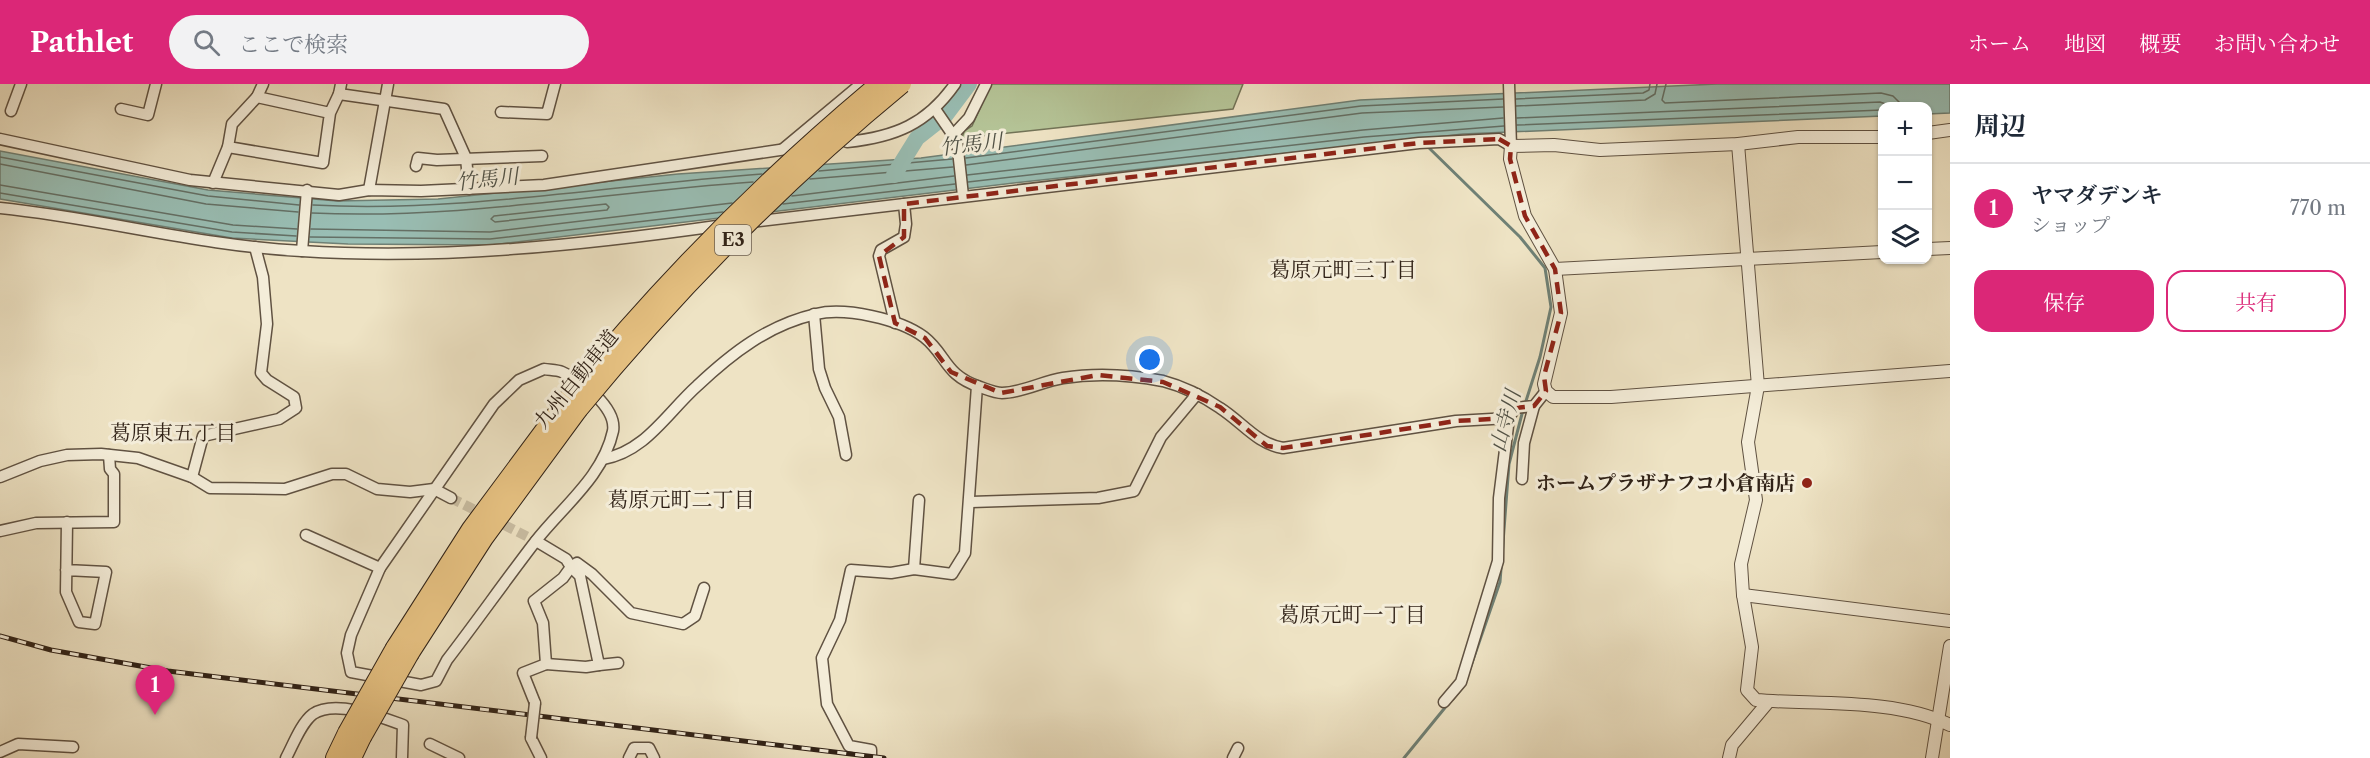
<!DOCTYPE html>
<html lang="ja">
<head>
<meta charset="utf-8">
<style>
  body { margin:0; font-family:"Libre Caslon Text","Noto Serif JP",serif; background:#f2f2f3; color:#1f2937 }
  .controls { position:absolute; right:18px; top:18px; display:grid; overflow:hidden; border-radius:12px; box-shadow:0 2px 4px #0004 }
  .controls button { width:54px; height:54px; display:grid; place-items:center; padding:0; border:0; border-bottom:2px solid #e0e1e3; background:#fff; color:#1f2937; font:30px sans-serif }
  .you { position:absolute; left:1150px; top:276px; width:21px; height:21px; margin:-15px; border:4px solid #fff; border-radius:50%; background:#1a73e8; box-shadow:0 0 0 9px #1a73e833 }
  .badge { display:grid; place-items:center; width:39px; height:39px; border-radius:50%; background:#db2777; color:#fff; font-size:20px; font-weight:700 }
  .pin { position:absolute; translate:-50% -50px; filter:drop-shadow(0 2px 3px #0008) }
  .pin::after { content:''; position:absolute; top:32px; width:21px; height:18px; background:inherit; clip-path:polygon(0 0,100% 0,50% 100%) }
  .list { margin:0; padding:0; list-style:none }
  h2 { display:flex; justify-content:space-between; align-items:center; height:78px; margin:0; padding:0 24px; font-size:26px }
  h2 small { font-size:20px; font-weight:400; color:#747a83 }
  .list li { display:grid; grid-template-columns:39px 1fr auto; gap:18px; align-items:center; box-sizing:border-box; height:90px; padding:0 24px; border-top:2px solid #e0e1e3 }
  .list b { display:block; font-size:22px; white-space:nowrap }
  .list p { margin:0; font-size:20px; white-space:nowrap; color:#747a83 }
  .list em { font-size:20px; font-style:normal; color:#747a83 }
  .actions { display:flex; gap:12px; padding:18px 24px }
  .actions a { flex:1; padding:14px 0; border:2px solid #db2777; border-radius:18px; text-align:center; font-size:21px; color:#db2777 }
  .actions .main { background:#db2777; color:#fff }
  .icon { flex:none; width:33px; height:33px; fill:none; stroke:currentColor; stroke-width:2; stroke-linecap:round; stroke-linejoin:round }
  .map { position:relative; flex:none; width:1950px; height:674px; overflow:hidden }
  header { display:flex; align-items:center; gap:36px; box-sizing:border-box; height:84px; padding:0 30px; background:#db2777; color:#fff }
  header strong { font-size:28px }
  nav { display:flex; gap:33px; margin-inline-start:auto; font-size:21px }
  .search { width:420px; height:54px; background:#f2f2f3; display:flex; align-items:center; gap:15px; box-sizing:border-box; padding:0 21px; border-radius:33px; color:#747a83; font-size:22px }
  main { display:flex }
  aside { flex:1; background:#fff }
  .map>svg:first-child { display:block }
  .green { fill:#b5c497; stroke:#727357; stroke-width:1.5 }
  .water { fill:#99beb4; stroke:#6f8075; stroke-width:1.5 }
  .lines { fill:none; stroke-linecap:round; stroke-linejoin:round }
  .shore { stroke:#647066; stroke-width:1.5 }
  .stream { stroke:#6f8075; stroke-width:3 }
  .river { stroke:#99beb4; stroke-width:16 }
  .minor-tunnel { stroke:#c8bca1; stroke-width:10; stroke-dasharray:10 5; stroke-linecap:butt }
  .minor-casing { stroke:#605242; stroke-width:13 }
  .tertiary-casing { stroke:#605242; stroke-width:14 }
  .motorway-casing { stroke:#302217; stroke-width:20 }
  .minor { stroke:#f4edd9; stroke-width:10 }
  .tertiary { stroke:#f4edd9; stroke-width:12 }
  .motorway { stroke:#e7c282; stroke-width:18 }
  .rail-casing { stroke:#302217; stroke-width:5 }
  .rail { stroke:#f4edd9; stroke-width:3; stroke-dasharray:9; stroke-linecap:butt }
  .minor-bridge-casing { stroke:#605242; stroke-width:13; stroke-linecap:butt }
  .motorway-bridge-casing { stroke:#302217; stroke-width:20; stroke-linecap:butt }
  .minor-bridge { stroke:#f4edd9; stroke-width:10 }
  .motorway-bridge { stroke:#e7c282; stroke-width:18 }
  .marked { fill:none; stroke:#8f2418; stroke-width:4.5; stroke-dasharray:12 8; stroke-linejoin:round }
  .poi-dot { fill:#8f2418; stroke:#f4edd9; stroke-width:2 }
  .labels { text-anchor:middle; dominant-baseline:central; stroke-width:6; stroke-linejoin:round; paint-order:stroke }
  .shield { fill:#f4edd9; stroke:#6b5f51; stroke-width:1.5 }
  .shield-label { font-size:18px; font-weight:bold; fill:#302217 }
  .street-label { font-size:20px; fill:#302217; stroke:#f4edd9 }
  .poi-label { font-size:20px; font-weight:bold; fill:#302217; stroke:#f4edd9; text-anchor:end }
  .water-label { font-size:21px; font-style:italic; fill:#505146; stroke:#f4edd9 }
  .neighbourhood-label { font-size:21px; fill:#302217; stroke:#f4edd9 }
</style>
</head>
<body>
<header>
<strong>Pathlet</strong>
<div class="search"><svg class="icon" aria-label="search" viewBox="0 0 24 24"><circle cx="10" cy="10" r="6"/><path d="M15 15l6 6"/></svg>ここで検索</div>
<nav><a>ホーム</a><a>地図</a><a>概要</a><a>お問い合わせ</a></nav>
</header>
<main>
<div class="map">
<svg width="1950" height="674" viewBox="0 0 1950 674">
  <rect width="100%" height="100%" fill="#eee3c4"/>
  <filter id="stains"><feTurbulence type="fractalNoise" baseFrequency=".00333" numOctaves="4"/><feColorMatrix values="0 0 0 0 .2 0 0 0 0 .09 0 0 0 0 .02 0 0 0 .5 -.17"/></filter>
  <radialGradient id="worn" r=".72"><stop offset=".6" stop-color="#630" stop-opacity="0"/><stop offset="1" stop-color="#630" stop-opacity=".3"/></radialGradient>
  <polygon class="green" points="991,0 1243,0 1233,25 962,54 964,47 972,42"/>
  <polygon class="water" points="1717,0 1950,0 1950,29 1928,30 1928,22 1882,22 1882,32 1463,50 1023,98 491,161 348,160 232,154 0,115 0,67 208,106 337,117 438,115 678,90 921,74 1360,16"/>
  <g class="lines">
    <g class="shore">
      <polyline points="1666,0 1662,16 1665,19 1881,9 1893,12 1903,22"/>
      <polyline points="1516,15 1643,9 1649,6 1650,0"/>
      <polyline points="1516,22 1645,16 1655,10 1657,0"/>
      <polyline points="1517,34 1880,18 1891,22"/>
      <polyline points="1517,41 1882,26"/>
      <polyline points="0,73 208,112 299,121"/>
      <polyline points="966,74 1361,22 1503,15"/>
      <polyline points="0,80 206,120 298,128"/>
      <polyline points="966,81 1362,29 1503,23"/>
      <polyline points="819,87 952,75"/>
      <polyline points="967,91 1363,46 1503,34"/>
      <polyline points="810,95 953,83"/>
      <polyline points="968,98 1364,53 1504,42"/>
      <polyline points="0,101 233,141 297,145"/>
      <polyline points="0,109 232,148 296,152"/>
      <polyline points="792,112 954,92"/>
      <polygon points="606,120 609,123 607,126 495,138 491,135 494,132"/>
      <polyline points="783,120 955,100"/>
      <path d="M313,121C462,129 612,101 762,90"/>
      <path d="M312,129C459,136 606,108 753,98"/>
      <polyline points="311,145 490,148 732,119"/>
      <polyline points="310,153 490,155 723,128"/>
    </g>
    <g class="stream">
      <polyline points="1426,61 1520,153 1545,184 1551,223 1540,273 1525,320"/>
      <polyline points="1465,599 1500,498 1509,380 1523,326"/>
      <polyline points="1453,615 1462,604"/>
      <polyline points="1404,674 1448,620"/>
    </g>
    <polyline class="river" points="894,91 917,54 945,32 969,0"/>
    <polyline class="minor-tunnel" points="451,414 536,457"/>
    <defs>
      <g id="minor">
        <polyline points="341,0 339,10 444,25 466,74 469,105"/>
        <polyline points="1509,0 1511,62"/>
        <polyline points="257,13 263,0"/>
        <polyline points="121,25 148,31 156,0"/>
        <polyline points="935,25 957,57 963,112"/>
        <polyline points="11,27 21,0"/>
        <polyline points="501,28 547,30 555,0"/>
        <polyline points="330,29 257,13 232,40 228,63 323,79 330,29 339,10"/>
        <polyline points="954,50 969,34 986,0"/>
        <polyline points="0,55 190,96 339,111 369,106 421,107 544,101 793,64"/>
        <path d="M847,58C895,53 927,40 955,0"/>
        <polyline points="783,65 861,0"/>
        <polyline points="416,82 418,74 437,76 542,72"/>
        <polyline points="213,99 228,63"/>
        <polyline points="369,106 388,0"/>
        <path d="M0,124C101,134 200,162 302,167C443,176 584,161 724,141"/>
        <polyline points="751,138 1419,59 1499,55 1511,62"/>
        <polyline points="302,167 307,106"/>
        <polyline points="814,230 819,285 825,304 839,333 846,371"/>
        <polyline points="895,239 879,172 881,166 904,153 906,140 904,120"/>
        <path d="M544,285C549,286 557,286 562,288C581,296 617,324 613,347C603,393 562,423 535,458C505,497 477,537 447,576L436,597L421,601L351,588L347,569L351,551L380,484L494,320L519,296Z"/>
        <path d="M603,375C645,368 667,329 697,302C732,269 768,241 816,230C845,223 900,235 924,253C947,271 944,291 980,303C986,305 995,309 1002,309C1022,309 1043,297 1063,294C1095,289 1131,291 1163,297C1182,302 1204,313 1220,324C1242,338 1257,360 1283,364L1456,337L1509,334"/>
        <polyline points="0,393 40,377 67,371 101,370 138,374 192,393 210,404 285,405 332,390 346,390 377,405 410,408 434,405 451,414"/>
        <polyline points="192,393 203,352 279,335 296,324 294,313 267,296 261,289 267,240 263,193 255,163"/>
        <polyline points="1522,395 1524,359 1534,322"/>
        <polyline points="971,418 1098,414 1134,407 1161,353 1197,310"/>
        <polyline points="0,447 36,439 114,438 114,390 110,385 109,371"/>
        <polyline points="306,451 380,484"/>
        <polyline points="914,485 919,416"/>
        <polyline points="66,486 106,488 95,540 79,538 66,508 67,438"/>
        <polyline points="546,580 586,583 599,581 580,492 571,483 577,479 592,490 631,529 683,540 695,532 704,504"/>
        <polyline points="599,581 618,579"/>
        <polyline points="1444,618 1461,598 1498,477 1499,414 1509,334 1515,324 1534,322 1546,307"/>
        <polyline points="535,619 523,589 546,580 543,539 534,517 563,494 571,483 566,475 536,457"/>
        <polyline points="531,654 541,674"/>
        <polyline points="430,660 459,674"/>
        <polyline points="0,668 18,660 73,663"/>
        <path d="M286,674C293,661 301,639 313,630C335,615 381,633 403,641L402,674"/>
        <polyline points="629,674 634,664 649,664 654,674"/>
        <polyline points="871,674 871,666 849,662 827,620 822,574 840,536 851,486 891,489 914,485 952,490 965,469 977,302"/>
        <polyline points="1233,674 1238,664"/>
      </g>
      <g id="tertiary">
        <polyline points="1928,49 1950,46"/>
        <polyline points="1882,53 1798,53 1738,60 1600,66 1554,61 1511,62 1510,75 1525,132 1555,185 1561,229 1544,300 1546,307 1553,313 1611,313 1950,287"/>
        <path d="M1738,60L1758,302L1748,358L1756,416L1741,480L1743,511L1752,563L1747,606L1756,616C1816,621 1895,614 1950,641"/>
        <polyline points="1928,165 1950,164"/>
        <polyline points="1555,185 1882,168"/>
        <polyline points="1743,511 1950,537"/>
        <polyline points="1729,674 1732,661 1769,617"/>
        <polyline points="1932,674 1950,562"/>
      </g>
      <g id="motorway">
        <polyline points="395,564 471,445 566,317"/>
        <polyline points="410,569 484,454 578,326"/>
        <polyline points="335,674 347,649"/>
        <polyline points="352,674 362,653"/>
      </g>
    </defs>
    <use href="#minor" class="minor-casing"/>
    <use href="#tertiary" class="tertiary-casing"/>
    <use href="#motorway" class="motorway-casing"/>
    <use href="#minor" class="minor"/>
    <use href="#tertiary" class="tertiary"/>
    <use href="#motorway" class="motorway"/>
    <defs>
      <polyline id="rail" points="0,552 51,566 168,587 884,674"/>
    </defs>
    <use href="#rail" class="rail-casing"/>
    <use href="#rail" class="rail"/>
    <defs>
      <polyline id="minor-bridge" points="531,654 535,619"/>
      <g id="motorway-bridge">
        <path d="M566,317C660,201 765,95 879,0"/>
        <path d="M578,326C675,208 784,97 902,0"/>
        <polyline points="347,649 395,564"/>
        <polyline points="362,653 410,569"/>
      </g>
    </defs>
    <use href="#minor-bridge" class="minor-bridge-casing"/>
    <use href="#motorway-bridge" class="motorway-bridge-casing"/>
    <use href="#minor-bridge" class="minor-bridge"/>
    <use href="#motorway-bridge" class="motorway-bridge"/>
  </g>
  <path class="marked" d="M1499,55L1511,62L1510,75L1525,132L1555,185L1561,229L1544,292L1546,307L1534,322L1515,324L1509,334L1456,337L1283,364L1267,362L1220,323L1163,298L1098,291L1001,309L951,288L925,254L895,239L879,172L904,153V120L1419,59Z"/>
  <circle class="poi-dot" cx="1807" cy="399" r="6"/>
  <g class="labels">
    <rect class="shield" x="715" y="141" width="36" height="30" rx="4.5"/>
    <g class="shield-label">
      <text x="733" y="156">E3</text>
    </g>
    <g class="street-label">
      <text transform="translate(576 295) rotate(-51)">九州自動車道</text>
    </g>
    <g class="poi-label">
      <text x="1795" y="399">ホームプラザナフコ小倉南店</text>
    </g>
    <g class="water-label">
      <text transform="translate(971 60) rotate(-6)">竹馬川</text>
      <text transform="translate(487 95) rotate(-6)">竹馬川</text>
      <text transform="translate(1505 337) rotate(-75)">山寺川</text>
    </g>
    <g class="neighbourhood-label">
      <text x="1343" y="185">葛原元町三丁目</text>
      <text x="173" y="348">葛原東五丁目</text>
      <text x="681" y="415">葛原元町二丁目</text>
      <text x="1352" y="530">葛原元町一丁目</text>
    </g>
  </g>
  <rect width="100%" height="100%" filter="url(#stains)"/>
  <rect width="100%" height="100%" fill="url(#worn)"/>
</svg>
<div class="controls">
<button>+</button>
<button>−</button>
<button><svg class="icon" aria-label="layers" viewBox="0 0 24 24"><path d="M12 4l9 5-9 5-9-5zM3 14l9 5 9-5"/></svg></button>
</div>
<div class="you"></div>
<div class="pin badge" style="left:155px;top:631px">1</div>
</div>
<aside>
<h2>周辺<small></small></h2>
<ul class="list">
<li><span class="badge">1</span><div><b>ヤマダデンキ</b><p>ショップ</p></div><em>770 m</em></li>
</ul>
<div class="actions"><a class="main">保存</a><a>共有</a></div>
</aside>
</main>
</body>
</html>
